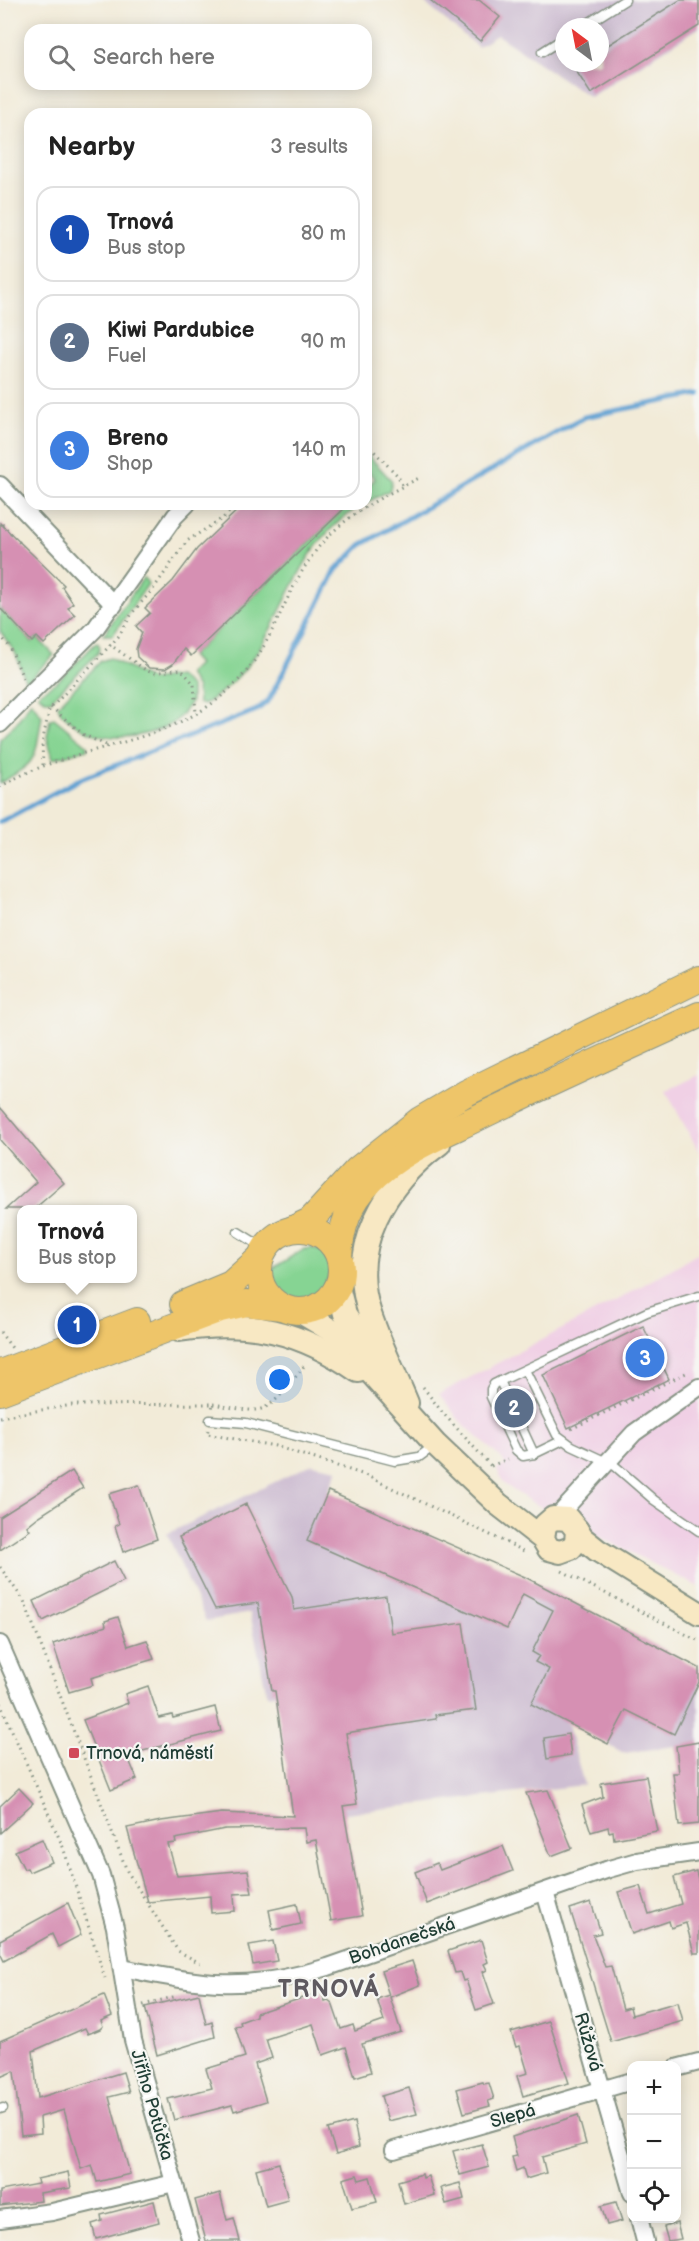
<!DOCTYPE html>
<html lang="en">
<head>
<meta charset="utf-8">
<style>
  body { margin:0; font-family:"Balsamiq Sans",sans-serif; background:#f6f6f6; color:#222 }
  .controls { position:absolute; right:18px; bottom:18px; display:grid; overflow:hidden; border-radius:12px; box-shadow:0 3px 15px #0003 }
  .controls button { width:54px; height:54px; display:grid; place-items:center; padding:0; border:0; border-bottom:2px solid #e0e0e0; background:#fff; color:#222; font:30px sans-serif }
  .compass { position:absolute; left:555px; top:18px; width:54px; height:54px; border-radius:50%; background:#fff; box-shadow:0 3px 15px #0003; rotate:328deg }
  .you { position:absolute; left:280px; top:1380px; width:21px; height:21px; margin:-15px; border:4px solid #fff; border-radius:50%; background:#1a73e8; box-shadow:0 0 0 9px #1a73e833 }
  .badge { display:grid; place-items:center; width:39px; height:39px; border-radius:50%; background:#d1495b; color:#fff; font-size:20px; font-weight:700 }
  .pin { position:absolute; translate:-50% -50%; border:3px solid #fff; box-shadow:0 2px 6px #0006 }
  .popup { position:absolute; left:17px; top:1205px; width:120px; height:78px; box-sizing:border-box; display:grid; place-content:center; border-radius:12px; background:#fff; filter:drop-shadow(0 2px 4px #0005); font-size:20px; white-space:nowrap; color:#767676 }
  .popup b { font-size:22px; color:#222 }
  .popup::after { content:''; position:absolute; left:50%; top:100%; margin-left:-12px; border:12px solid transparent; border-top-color:#fff }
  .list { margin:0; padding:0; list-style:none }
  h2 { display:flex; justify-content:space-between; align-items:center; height:78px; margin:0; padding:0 24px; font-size:26px }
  h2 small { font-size:20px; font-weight:400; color:#767676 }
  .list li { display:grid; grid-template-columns:39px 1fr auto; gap:18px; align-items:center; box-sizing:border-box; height:96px; margin:0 12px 12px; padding:0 12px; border:2px solid #e0e0e0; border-radius:18px }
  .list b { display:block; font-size:22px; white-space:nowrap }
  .list p { margin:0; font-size:20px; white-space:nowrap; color:#767676 }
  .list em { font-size:20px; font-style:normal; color:#767676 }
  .icon { flex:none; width:33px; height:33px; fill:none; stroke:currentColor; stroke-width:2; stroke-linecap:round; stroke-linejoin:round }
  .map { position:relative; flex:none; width:699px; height:2241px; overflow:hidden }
  .search { position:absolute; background:#fff; box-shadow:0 3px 15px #0003; left:24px; top:24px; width:348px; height:66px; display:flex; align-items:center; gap:15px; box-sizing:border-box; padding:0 21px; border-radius:18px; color:#767676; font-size:22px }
  .panel { position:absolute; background:#fff; box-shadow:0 3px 15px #0003; left:24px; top:108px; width:348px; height:402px; border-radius:18px }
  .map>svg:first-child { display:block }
  .built { fill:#f0d0e5 }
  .industrial { fill:#cebed2; fill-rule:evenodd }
  .green { fill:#86d493; stroke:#528864; stroke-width:1.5 }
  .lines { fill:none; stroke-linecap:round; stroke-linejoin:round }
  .stream { stroke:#5fa0d2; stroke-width:5 }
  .building { fill:#d690b3 }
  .lane-casing { stroke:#889486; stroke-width:11 }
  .street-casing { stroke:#889486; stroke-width:20 }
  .secondary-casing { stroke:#889486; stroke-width:26 }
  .primary-casing { stroke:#889486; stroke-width:28 }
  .path { stroke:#889486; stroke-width:3; stroke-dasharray:1.5 4.5; stroke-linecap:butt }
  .lane { stroke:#fff; stroke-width:8 }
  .street { stroke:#fff; stroke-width:16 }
  .secondary { stroke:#f8e8c3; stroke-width:22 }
  .primary { stroke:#eec569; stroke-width:26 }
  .poi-dot { fill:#d1495b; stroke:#f6f6f2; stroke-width:2 }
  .labels { text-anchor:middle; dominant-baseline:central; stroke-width:4.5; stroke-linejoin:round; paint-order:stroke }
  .poi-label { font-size:18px; fill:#1f3d34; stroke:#f6f6f2; text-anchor:start }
  .street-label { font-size:18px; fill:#1f3d34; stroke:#f6f6f2 }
  .district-label { font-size:24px; font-weight:bold; letter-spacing:1.5px; fill:#5f5a60; stroke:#f6f6f2 }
</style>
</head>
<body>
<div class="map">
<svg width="699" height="2241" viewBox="0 0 699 2241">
  <rect width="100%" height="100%" fill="#f6f6f2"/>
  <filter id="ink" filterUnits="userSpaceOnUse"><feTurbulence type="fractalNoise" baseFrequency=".0167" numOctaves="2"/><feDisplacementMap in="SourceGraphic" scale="12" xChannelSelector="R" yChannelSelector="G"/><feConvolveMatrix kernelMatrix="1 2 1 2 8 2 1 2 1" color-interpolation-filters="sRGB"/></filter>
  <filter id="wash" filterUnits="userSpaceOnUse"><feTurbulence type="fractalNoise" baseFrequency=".008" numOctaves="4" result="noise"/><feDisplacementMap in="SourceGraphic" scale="24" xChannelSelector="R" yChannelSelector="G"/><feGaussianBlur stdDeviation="1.35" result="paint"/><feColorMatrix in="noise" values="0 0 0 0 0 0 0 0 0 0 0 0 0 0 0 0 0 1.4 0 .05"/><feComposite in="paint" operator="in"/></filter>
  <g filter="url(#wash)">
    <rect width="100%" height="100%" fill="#f2ebd8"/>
    <g class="built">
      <polygon points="699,1075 699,1152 666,1091"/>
      <polygon points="699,1253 699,1587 533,1503 504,1484 497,1469 505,1465 503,1460 459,1420 439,1394 617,1300"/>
    </g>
    <g class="industrial">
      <path d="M421,0H699V28L590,97L497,35L478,47ZM564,27H600V63H564Z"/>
      <polygon points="312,1464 338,1469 328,1491 699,1668 699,1758 678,1761 675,1746 624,1753 564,1721 568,1725 584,1785 303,1818 275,1694 267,1695 250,1613 206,1621 167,1534"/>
    </g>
    <g class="green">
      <polygon points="366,453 392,481 390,490 366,503 366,488 375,479 366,469"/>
      <path d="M349,504H364C300,539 291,604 253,658C240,677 222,693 203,705L198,703L197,688L188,674L198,664L191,656Z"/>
      <polygon points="144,577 148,584 113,635 103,635"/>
      <polygon points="0,608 32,642 37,637 54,655 28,681 25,680 16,654 0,631"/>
      <polygon points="97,642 100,647 98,653 51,700 45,700 38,694 59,680"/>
      <path d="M110,658L151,680L178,676L191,687V702C186,708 180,718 173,723C142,740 100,744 72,722C66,717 59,713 58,705L101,661Z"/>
      <path d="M31,701L42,716C34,759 40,761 0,783V739L17,722Z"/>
      <polygon points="54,718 87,745 87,749 53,759 47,737 50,719"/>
      <path d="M312,1248L322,1250C353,1296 275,1324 270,1270L304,1249Z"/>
    </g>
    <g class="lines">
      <polyline class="stream" points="0,822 78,780 257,710 269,700 336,570 361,545 584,417 699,394"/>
    </g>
    <g id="blocks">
      <g class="building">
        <polygon points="430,0 479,0 500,17 480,41"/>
        <polygon points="680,0 699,0 699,26 591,94 571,63 600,63 600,50"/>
        <polygon points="244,504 349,504 191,656 184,649 173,664 165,669 149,668 137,657 136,649 142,633 136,626 150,613 145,608 173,581 197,549"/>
        <polygon points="0,523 64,585 62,587 73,603 68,608 75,615 44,644 37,637 32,642 0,608"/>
        <polygon points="0,1107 64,1183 34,1209 6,1209 36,1182 0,1140"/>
        <polygon points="643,1326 669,1379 568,1428 543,1375"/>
        <polygon points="72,1471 83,1488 38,1517 27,1526 30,1530 0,1550 0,1517"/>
        <polygon points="139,1485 157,1539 123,1552 115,1526 119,1524 109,1494"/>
        <polygon points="328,1491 525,1577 699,1668 699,1682 674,1734 626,1710 608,1744 531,1704 549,1669 535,1662 539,1656 532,1652 553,1610 523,1594 507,1629 307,1541"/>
        <polygon points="246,1504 292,1597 294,1610 386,1596 391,1633 463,1623 476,1710 435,1715 436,1719 346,1733 357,1804 343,1806 362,1916 331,1921 316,1840 306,1842 304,1828 225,1829 175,1839 176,1843 168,1844 177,1876 248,1870 252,1893 234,1894 235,1911 211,1913 210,1896 148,1902 130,1839 127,1828 161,1821 222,1813 293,1816 275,1691 272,1691 258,1603 215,1609 179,1537"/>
        <polygon points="114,1561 124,1581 43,1621 34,1601"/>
        <polygon points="118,1617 128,1646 147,1640 154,1659 91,1678 93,1685 69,1692 53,1644 106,1626 105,1621"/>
        <polygon points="148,1686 159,1718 172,1715 173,1718 215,1707 221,1731 127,1755 137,1779 111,1790 83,1720 128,1703 125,1694"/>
        <polygon points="568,1734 571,1755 547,1759 544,1738"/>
        <polygon points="699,1742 699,1824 679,1826 673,1773 679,1773 676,1746"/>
        <polygon points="646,1776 657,1831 614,1839 613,1831 609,1832 608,1827 591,1832 582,1805 603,1797 601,1783"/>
        <polygon points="19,1788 33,1803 0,1833 0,1806"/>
        <polygon points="548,1790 572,1848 551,1856 526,1793"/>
        <polygon points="42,1839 52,1862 29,1872 27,1868 24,1869 15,1851"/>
        <polygon points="503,1846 513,1871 427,1904 415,1872 437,1863 440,1870"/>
        <polygon points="696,1871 699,1883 699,1953 694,1953 686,1923 671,1928 669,1921 632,1934 618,1892 640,1886 649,1914 681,1904 674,1877"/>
        <polygon points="591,1902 601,1933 593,1935 605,1967 611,1966 623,2009 630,2007 632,2015 678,2002 683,2021 611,2042 570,1909"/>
        <polygon points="68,1903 81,1935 58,1947 52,1934 4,1961 0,1953 0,1940"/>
        <polygon points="297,1904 301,1924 273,1930 269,1910"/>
        <polygon points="481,1940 488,1962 484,1964 487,1970 483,1972 494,2004 476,2010 466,1980 463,1981 460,1972 455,1973 448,1951"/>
        <polygon points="273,1941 277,1961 253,1965 249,1945"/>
        <polygon points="412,1961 420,1985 390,1997 401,2032 362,2044 371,2072 355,2077 346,2047 323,2055 313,2024 266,2039 272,2058 255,2064 266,2101 234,2111 232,2105 174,2120 168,2099 212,2088 206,2069 245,2057 235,2026 241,2025 240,2022 256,2016 256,2013 321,1992 325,2001 328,2000 332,2003 341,2029 353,2025 355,2031 384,2021 377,1999 389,1995 381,1971"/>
        <polygon points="199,1994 206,2024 212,2022 215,2037 157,2055 145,2007"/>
        <polygon points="104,1995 112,2016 101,2021 103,2026 100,2029 88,2034 85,2028 33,2051 38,2098 123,2072 129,2092 109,2097 130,2174 97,2182 92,2165 81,2169 64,2110 40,2117 41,2133 21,2135 14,2071 0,2077 0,2041"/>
        <polygon points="549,2021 569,2083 523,2096 517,2076 528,2073 520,2046 516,2047 511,2032"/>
        <polygon points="483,2082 484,2084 489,2083 494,2099 488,2101 490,2106 464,2113 457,2089"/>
        <polygon points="409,2088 417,2114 388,2121 381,2096"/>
        <polygon points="578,2115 586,2144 542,2157 546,2173 526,2179 523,2168 516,2171 512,2157 517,2156 512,2137"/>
        <polygon points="354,2122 359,2147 336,2154 328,2129"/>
        <polygon points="482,2144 489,2167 460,2175 453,2151"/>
        <polygon points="279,2163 288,2200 266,2206 256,2169"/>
        <polygon points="68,2172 71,2188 40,2193 41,2201 0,2206 0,2191 38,2184 37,2179"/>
        <polygon points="422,2174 423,2178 428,2176 434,2195 404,2204 398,2181"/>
        <polygon points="357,2175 359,2180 370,2177 377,2202 352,2208 343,2179"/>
        <polygon points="460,2183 464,2199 446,2204 441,2188"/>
        <polygon points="220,2193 227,2220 234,2218 240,2241 206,2241 195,2200"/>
        <polygon points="154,2201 159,2222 96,2239 92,2224 102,2221 101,2215"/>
        <polygon points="616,2202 622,2221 607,2225 601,2206"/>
        <polygon points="677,2223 681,2239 668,2241 664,2227"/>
      </g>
    </g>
  </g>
  <g filter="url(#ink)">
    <use href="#blocks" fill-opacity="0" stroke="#889486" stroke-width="1.5"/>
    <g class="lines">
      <defs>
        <g id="lane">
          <polyline points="582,27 625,0"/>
          <polyline points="542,52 564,38"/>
          <polyline points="238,1232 264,1248"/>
          <polyline points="525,1370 557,1435 572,1446 615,1466 654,1500 699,1531"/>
          <polyline points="500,1381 534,1454 563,1440"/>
          <polyline points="210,1420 246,1423 395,1461 419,1457 435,1445"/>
          <polyline points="534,1454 523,1456 516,1450 491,1397 491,1389 494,1384 647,1312 699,1296"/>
          <polyline points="0,2109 3,2108"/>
        </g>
        <g id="street">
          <polyline points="0,485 114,605"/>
          <polyline points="0,724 95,629 175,516 187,504"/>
          <polyline points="557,1517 634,1433 699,1387"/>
          <polyline points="0,1644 101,1875 115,1927 133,2040 191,2241"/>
          <polyline points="545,1892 632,2193"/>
          <path d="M122,1968C206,1985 244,1992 328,1967L609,1869L637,1861L699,1852"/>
          <polyline points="676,2068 699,2062"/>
          <polyline points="394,2150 632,2081"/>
          <polyline points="639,2218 645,2241"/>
          <polyline points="0,2219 52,2212 174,2183"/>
        </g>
        <g id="secondary">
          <polyline points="338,1287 345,1314 375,1360"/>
          <polyline points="299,1311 334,1332 436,1445 498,1504 543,1539 549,1549 560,1552 571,1548 576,1542 577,1530 568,1519 553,1518 545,1525 543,1539"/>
          <path d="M179,1330C249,1319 300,1331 358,1371"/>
          <path d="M407,1403C395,1374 380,1344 370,1314C347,1247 386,1183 439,1144"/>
          <polyline points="577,1530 582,1538 597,1550 699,1613"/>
        </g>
        <g id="primary">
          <circle cx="300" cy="1270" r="41"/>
          <polyline points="293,1229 310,1221 357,1170 420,1120 466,1093 699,979"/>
          <path d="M339,1256C341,1227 349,1203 370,1182C397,1153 440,1136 475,1119C549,1083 624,1049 699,1015"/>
          <polyline points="183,1304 231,1284 261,1257"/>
          <polyline points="0,1373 137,1321"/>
          <polyline points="0,1392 220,1309 246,1303 282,1307"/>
        </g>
      </defs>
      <use href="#lane" class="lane-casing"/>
      <use href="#street" class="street-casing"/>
      <use href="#secondary" class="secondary-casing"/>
      <use href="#primary" class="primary-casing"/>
      <g class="path">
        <polyline points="366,443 398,476 403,487"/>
        <polyline points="2,524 23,546"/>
        <polyline points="0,635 10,647 23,678"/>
        <polyline points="109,644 147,671 154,673 181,669 194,684 196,714"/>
        <polyline points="51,707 84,735 106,745"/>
        <polyline points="43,765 42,744 49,710 118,637 133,612 154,588 187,541 223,518 238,504"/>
        <path d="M0,787C67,745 156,748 218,699C274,654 275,609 312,556C339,517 380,498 421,477"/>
        <polyline points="0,1332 12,1348"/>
        <polyline points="423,1387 442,1412 491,1466 489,1469"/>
        <path d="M213,1404C226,1406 243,1411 257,1410C277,1407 293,1378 306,1364"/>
        <polyline points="0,1417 72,1405 213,1404 212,1409"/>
        <polyline points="571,1429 686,1373"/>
        <polyline points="208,1430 207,1434 275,1446 365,1475 524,1551"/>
        <polyline points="491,1466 508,1459"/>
        <polyline points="0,1567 24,1601 127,1871 178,1951 200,1963"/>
        <polyline points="562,1571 699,1641"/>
        <polyline points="0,1703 63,1847 105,1978"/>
        <polyline points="143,2005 177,1996"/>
      </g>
      <use href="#lane" class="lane"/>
      <use href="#street" class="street"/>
      <use href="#secondary" class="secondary"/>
      <use href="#primary" class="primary"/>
    </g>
  </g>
  <rect class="poi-dot" x="68" y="1747" width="12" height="12" rx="3"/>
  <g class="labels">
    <g class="poi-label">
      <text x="86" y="1753">Trnová, náměstí</text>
    </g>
    <g class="street-label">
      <text transform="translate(402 1941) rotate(-19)">Bohdanečská</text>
      <text transform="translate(588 2042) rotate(74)">Růžová</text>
      <text transform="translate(152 2105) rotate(74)">Jiřího Potůčka</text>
      <text transform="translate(513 2116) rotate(-16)">Slepá</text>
    </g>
    <g class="district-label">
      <text x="329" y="1989">TRNOVÁ</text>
    </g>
  </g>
</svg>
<div class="controls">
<button>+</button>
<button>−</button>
<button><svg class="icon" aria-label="locate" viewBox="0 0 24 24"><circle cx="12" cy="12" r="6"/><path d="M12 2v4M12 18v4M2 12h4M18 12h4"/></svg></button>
</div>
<svg class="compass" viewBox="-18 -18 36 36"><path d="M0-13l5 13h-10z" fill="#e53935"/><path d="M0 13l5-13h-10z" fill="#767676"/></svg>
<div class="you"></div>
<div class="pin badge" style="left:77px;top:1325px;background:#1a4fb4">1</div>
<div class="popup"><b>Trnová</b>Bus stop</div>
<div class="pin badge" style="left:514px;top:1408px;background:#5c6f8a">2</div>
<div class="pin badge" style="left:645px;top:1358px;background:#3f7fe0">3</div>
<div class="search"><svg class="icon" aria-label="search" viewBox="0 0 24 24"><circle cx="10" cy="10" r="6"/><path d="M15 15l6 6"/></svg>Search here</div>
<section class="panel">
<h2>Nearby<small>3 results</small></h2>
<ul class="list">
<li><span class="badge" style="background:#1a4fb4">1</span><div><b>Trnová</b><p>Bus stop</p></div><em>80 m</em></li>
<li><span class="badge" style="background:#5c6f8a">2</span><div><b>Kiwi Pardubice</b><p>Fuel</p></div><em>90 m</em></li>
<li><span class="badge" style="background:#3f7fe0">3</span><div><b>Breno</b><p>Shop</p></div><em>140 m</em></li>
</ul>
</section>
</div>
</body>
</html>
